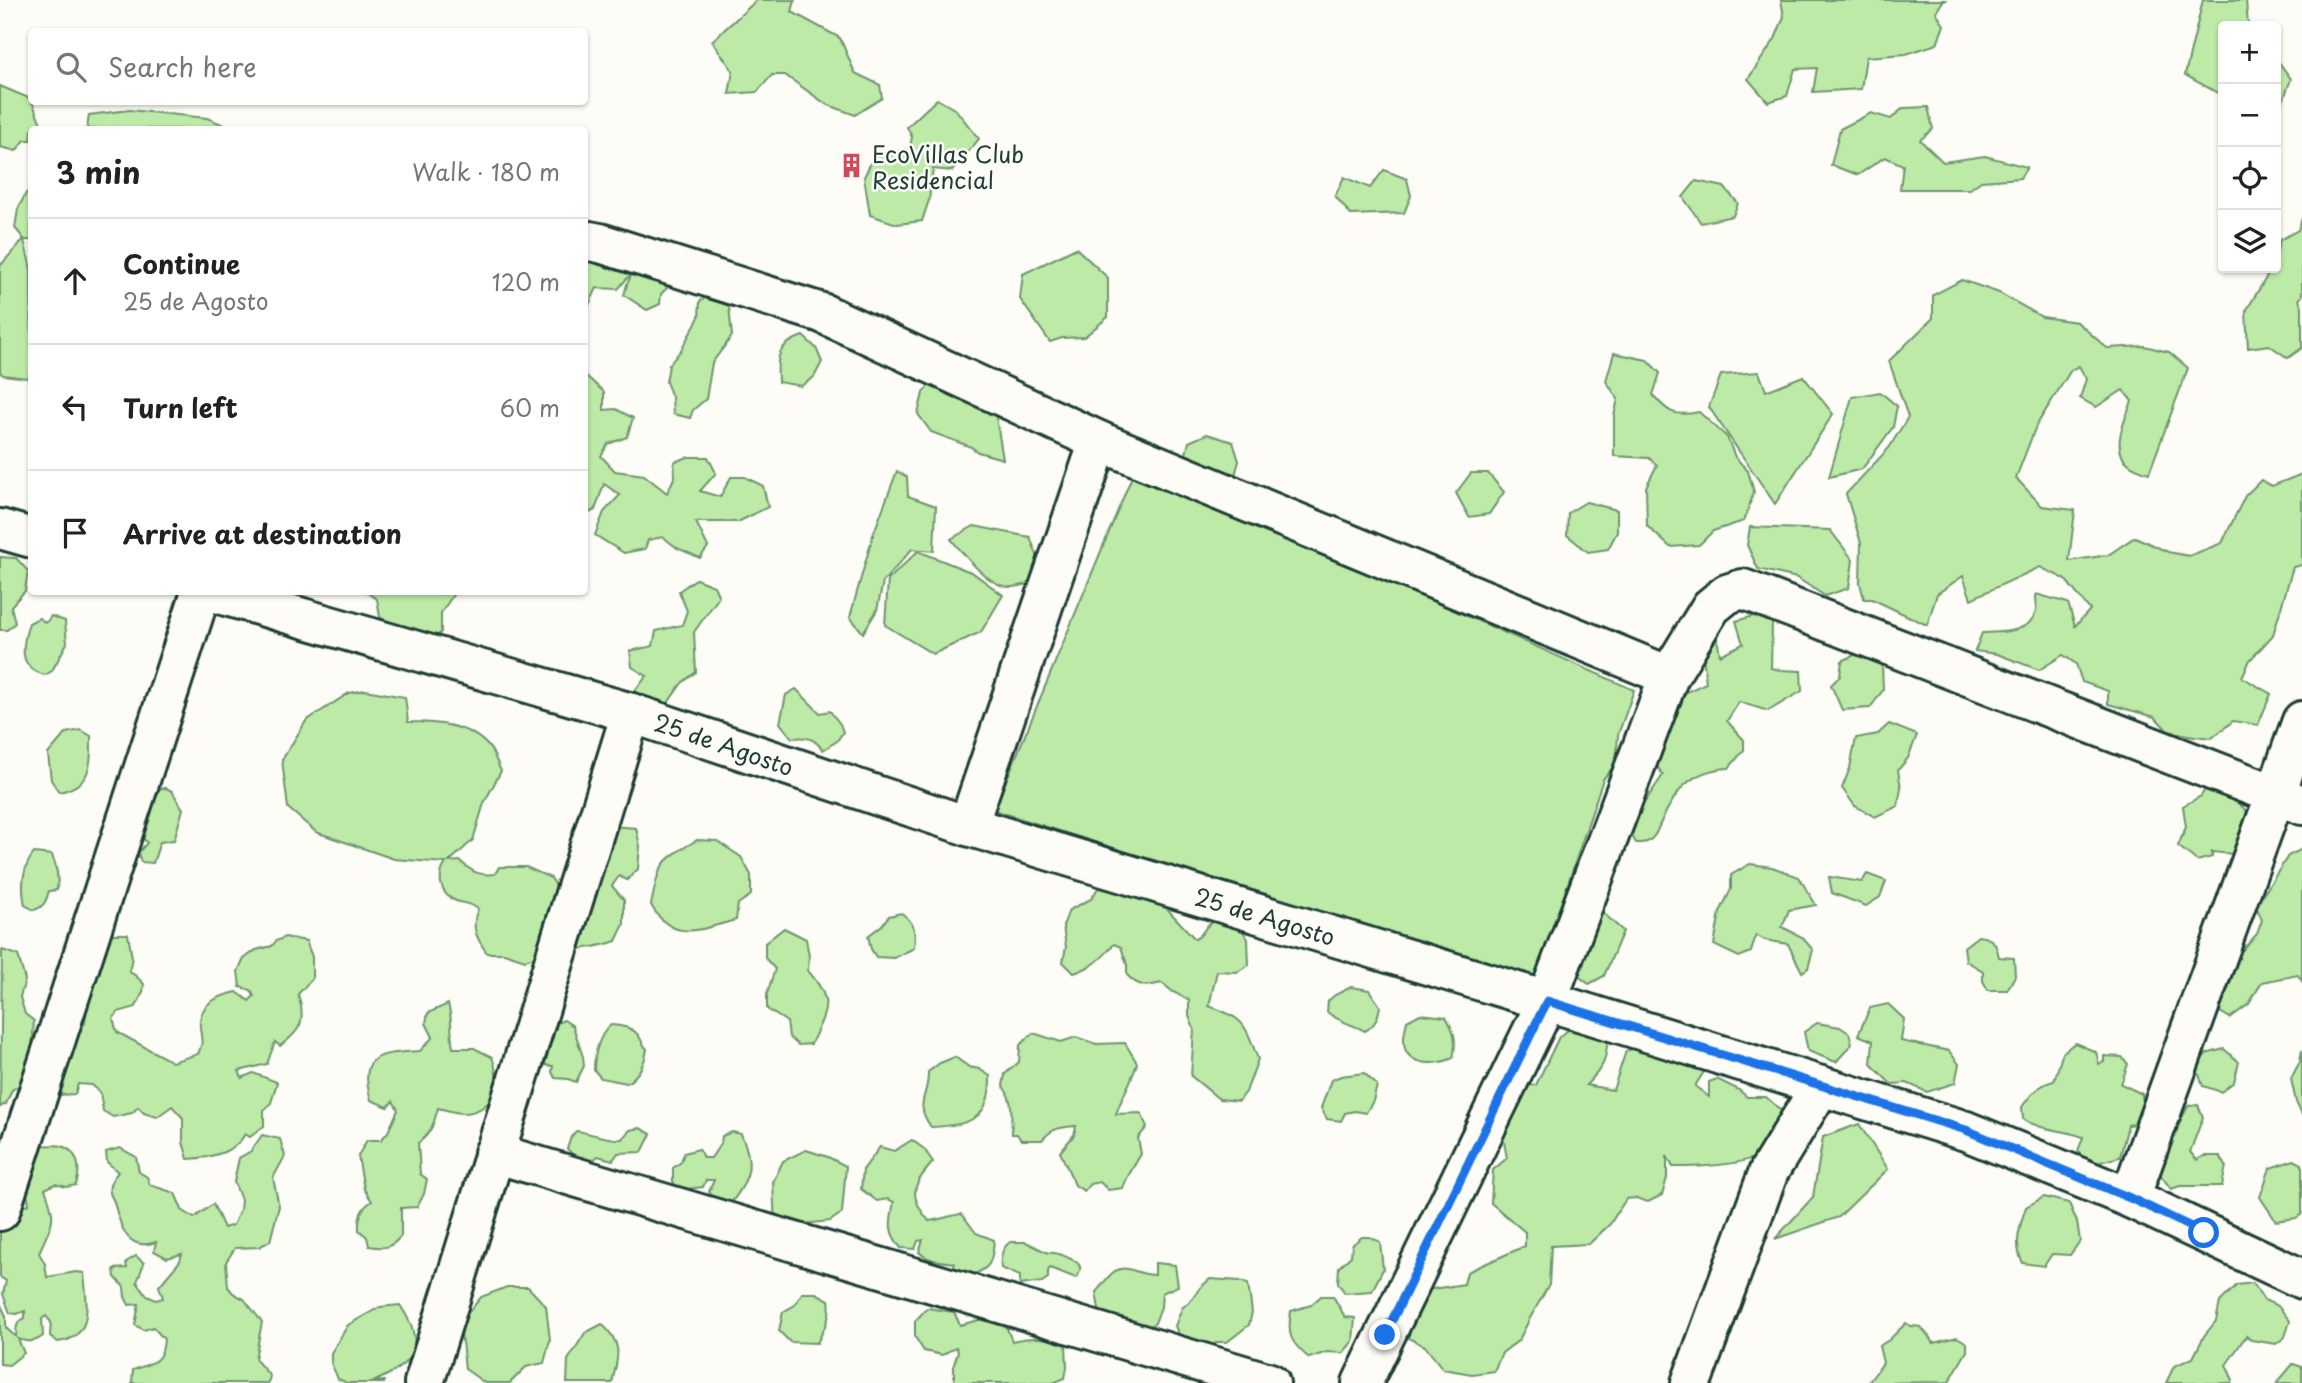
<!DOCTYPE html>
<html lang="en">
<head>
<meta charset="utf-8">
<style>
  body { margin:0; font-family:"Playpen Sans",sans-serif; background:#f6f6f6; color:#222 }
  .controls { position:absolute; right:21px; top:21px; display:grid; overflow:hidden; border-radius:7px; box-shadow:0 2px 5px #0004 }
  .controls button { width:63px; height:63px; display:grid; place-items:center; padding:0; border:0; border-bottom:2px solid #e0e0e0; background:#fff; color:#222; font:35px sans-serif }
  .stop { position:absolute; width:21px; height:21px; margin:-16px; border:5px solid #1a73e8; border-radius:50%; background:#fff }
  .stop.end { background:#1a73e8; border-color:#fff; box-shadow:0 2px 7px #0008 }
  .list { margin:0; padding:0; list-style:none }
  h2 { display:flex; justify-content:space-between; align-items:center; height:91px; margin:0; padding:0 28px; font-size:30px }
  h2 small { font-size:23px; font-weight:400; color:#767676 }
  .list li { display:grid; grid-template-columns:46px 1fr auto; gap:21px; align-items:center; box-sizing:border-box; height:126px; padding:0 28px; border-top:2px solid #e0e0e0 }
  .list b { display:block; font-size:26px; white-space:nowrap }
  .list p { margin:0; font-size:23px; white-space:nowrap; color:#767676 }
  .list em { font-size:23px; font-style:normal; color:#767676 }
  .icon { flex:none; width:38px; height:38px; fill:none; stroke:currentColor; stroke-width:2; stroke-linecap:round; stroke-linejoin:round }
  .map { position:relative; flex:none; width:2302px; height:1383px; overflow:hidden }
  .search { position:absolute; background:#fff; box-shadow:0 2px 5px #0004; left:28px; top:28px; width:560px; height:77px; display:flex; align-items:center; gap:18px; box-sizing:border-box; padding:0 24px; border-radius:7px; color:#767676; font-size:26px }
  .panel { position:absolute; background:#fff; box-shadow:0 2px 5px #0004; left:28px; top:126px; width:560px; height:469px; border-radius:7px }
  .map>svg:first-child { display:block }
  .green { fill:#bdeaa7; stroke:#6e946e; stroke-width:2 }
  .lines { fill:none; stroke-linecap:round; stroke-linejoin:round }
  .minor-casing { stroke:#1f3d34; stroke-width:44 }
  .minor { stroke:#fdfcf7; stroke-width:38 }
  .route { stroke:#1a73e8; stroke-width:9 }
  .labels { text-anchor:middle; dominant-baseline:central; stroke-width:5; stroke-linejoin:round; paint-order:stroke }
  .poi-label { font-size:23px; fill:#1f3d34; stroke:#fdfcf7; text-anchor:start }
  .street-label { font-size:23px; fill:#1f3d34; stroke:#fdfcf7 }
</style>
</head>
<body>
<div class="map">
<svg width="2302" height="1383" viewBox="0 0 2302 1383">
  <rect width="100%" height="100%" fill="#fdfcf7"/>
  <filter id="ink" filterUnits="userSpaceOnUse"><feTurbulence type="fractalNoise" baseFrequency=".0143" numOctaves="2"/><feDisplacementMap in="SourceGraphic" scale="14" xChannelSelector="R" yChannelSelector="G"/><feConvolveMatrix kernelMatrix="1 2 1 2 8 2 1 2 1" color-interpolation-filters="sRGB"/></filter>
  <g filter="url(#ink)">
    <g class="green">
      <polygon points="757,0 795,0 792,12 840,38 855,73 880,85 882,98 855,115 826,104 785,75 772,75 757,92 729,94 733,71 712,41"/>
      <polygon points="1781,0 1947,0 1943,1 1936,12 1944,25 1937,44 1906,54 1866,57 1861,89 1813,92 1817,68 1795,69 1787,96 1768,102 1748,79 1775,39 1784,17"/>
      <polygon points="2203,0 2246,0 2248,26 2223,26 2223,101 2218,93 2185,75"/>
      <polygon points="2276,58 2291,79 2278,115 2281,151 2276,156"/>
      <polygon points="0,86 31,99 43,129 32,130 31,140 25,140 16,151 0,147"/>
      <polygon points="937,99 956,110 979,139 952,171 933,169 929,200 922,221 897,224 870,215 864,177 874,156 910,149 912,137 907,127"/>
      <polygon points="1928,107 1933,129 1920,140 1943,162 1985,156 2027,167 2020,178 1981,181 1970,189 1900,189 1903,165 1885,157 1858,175 1831,165 1840,129 1871,113 1891,119 1903,108"/>
      <polygon points="129,110 207,118 234,129 87,129 89,115"/>
      <polygon points="1384,170 1407,179 1411,196 1404,213 1351,215 1335,196 1344,177 1370,188"/>
      <polygon points="1696,181 1724,187 1738,203 1733,216 1701,223 1683,197"/>
      <polygon points="31,191 31,240 24,240 31,269 32,375 27,378 3,375 0,372 0,266 24,239 15,228 18,209 26,193"/>
      <polygon points="2302,218 2302,296 2299,300 2302,307 2302,348 2288,358 2269,345 2248,348 2246,311 2272,268 2276,268 2276,255 2280,240 2298,230"/>
      <polygon points="1076,248 1108,278 1108,317 1084,337 1062,338 1050,342 1020,299 1023,274"/>
      <polygon points="585,255 621,257 631,274 618,289 597,288 585,313"/>
      <polygon points="635,268 672,283 661,294 660,304 647,310 624,295 627,284"/>
      <path d="M1962,280L1999,293L2042,317L2077,322L2107,348L2144,346L2169,352L2188,368L2149,473C2143,471 2134,468 2129,464C2109,448 2126,419 2132,401L2123,390L2096,407L2080,398L2086,379L2079,366L2071,370L2036,426L2016,478L2042,506L2075,510L2069,561L2108,555L2135,537L2168,552L2189,556L2222,543L2245,496L2261,480L2272,486L2302,474V565L2293,567L2273,635L2250,660L2242,677L2271,694L2258,725L2233,721L2212,738L2194,736L2168,731L2155,717L2108,704V691L2082,682L2076,664L2063,655L2039,670L1997,654L1975,651L1982,633C2001,632 2030,634 2036,611C2037,607 2036,599 2036,594L2068,603L2075,626L2090,610L2065,579L2040,567L1971,599L1963,576L1937,594L1927,625L1872,599H1864L1860,583L1861,543L1846,494L1889,448L1908,417L1889,361L1933,318V295Z"/>
      <polygon points="715,290 728,297 732,336 712,363 706,399 693,410 690,418 673,414 672,397 666,382 669,365 681,350 699,317 700,301"/>
      <path d="M803,336L816,348L822,362L814,377L801,386L778,382C777,357 776,345 803,336Z"/>
      <path d="M1614,353L1647,360L1660,373L1653,395C1668,413 1675,417 1699,412L1727,437L1735,457L1748,471L1754,492L1744,521L1713,531L1699,545L1670,547L1647,526L1646,487L1657,465L1649,458L1614,456V416L1618,399L1606,381Z"/>
      <polygon points="1759,372 1766,391 1803,376 1833,414 1775,504 1709,407 1721,375"/>
      <polygon points="585,375 604,392 604,410 616,409 633,418 627,437 608,444 601,456 615,471 644,475 667,493 675,476 674,462 688,457 708,457 716,473 700,491 720,497 731,477 745,477 763,486 768,507 738,522 696,522 708,547 700,558 677,548 663,537 648,540 645,549 624,553 595,535 604,512 620,495 604,484 595,510 585,515"/>
      <polygon points="935,378 996,401 996,417 1003,459 978,452 971,447 931,432 918,414 923,393"/>
      <polygon points="1880,392 1897,406 1893,427 1862,469 1829,477 1852,397"/>
      <polygon points="1207,434 1233,442 1239,461 1230,493 1179,481 1189,442"/>
      <polygon points="1135,469 1634,690 1618,735 1616,764 1603,779 1535,982 1197,890 1195,874 994,810"/>
      <polygon points="897,471 907,477 908,496 936,506 934,551 912,549 883,582 877,610 863,633 850,617 873,535"/>
      <polygon points="1471,473 1488,473 1504,492 1489,514 1469,517 1456,493"/>
      <polygon points="1586,502 1617,510 1617,532 1608,549 1588,552 1567,535 1568,513"/>
      <path d="M974,526L1030,537L1041,565L1028,584C1023,585 1017,587 1011,587C989,588 964,554 951,539Z"/>
      <polygon points="1750,527 1830,530 1853,560 1849,588 1825,596 1797,578 1758,569 1747,545"/>
      <polygon points="918,551 973,573 1003,595 981,632 933,654 885,625 888,580"/>
      <polygon points="0,557 16,558 28,571 25,591 11,606 15,623 7,630 0,630"/>
      <polygon points="696,579 714,586 719,597 694,632 696,672 682,683 665,707 633,705 635,690 647,676 632,667 630,651 653,646 656,631 682,625 687,611 679,591"/>
      <polygon points="366,592 455,592 441,613 441,632 434,639 393,625 380,617 377,599"/>
      <path d="M1757,615L1772,621L1771,668L1780,670L1801,671L1802,691L1768,711L1739,702L1727,721L1744,740V750L1729,768C1690,770 1676,790 1660,824C1657,831 1655,838 1647,842C1644,843 1640,843 1636,843L1629,831L1636,815L1663,775L1654,762L1682,694L1706,683L1702,645L1717,638L1720,655L1743,644L1736,621Z"/>
      <path d="M51,616L65,621L67,643L52,671L45,675C17,668 22,645 29,623L39,618L46,623Z"/>
      <polygon points="1863,651 1882,663 1883,690 1870,708 1842,710 1831,685 1840,676 1842,661"/>
      <path d="M796,689L820,713L830,711L840,724L843,732L837,741L823,750C814,738 807,736 792,738L780,723L786,695Z"/>
      <path d="M365,690L405,697L408,722C435,722 469,724 488,746C494,752 497,763 501,771L484,803L473,840L449,862L460,861C472,872 479,876 495,874L499,867H526L551,878L561,893L611,826L636,828L640,846L638,869L627,880L619,876L612,886L624,900V924L616,941C587,952 554,948 525,960L504,953H487C477,939 470,927 478,909C470,903 465,904 456,901C439,894 437,876 446,863L394,859L316,832L288,808L282,760L306,721L349,693Z"/>
      <polygon points="1889,724 1917,735 1908,758 1898,770 1901,788 1898,806 1875,817 1855,806 1842,788 1850,768 1856,738 1878,734"/>
      <path d="M81,730L91,736C91,765 92,785 59,792L51,780L48,754L66,733Z"/>
      <polygon points="2209,783 2231,797 2247,811 2242,836 2233,854 2212,852 2212,857 2197,861 2178,846 2186,827 2183,806 2201,796"/>
      <polygon points="166,788 172,791 183,809 174,840 160,842 153,863 141,862 138,853 147,843 135,828 156,789"/>
      <path d="M697,840L717,841L741,857L751,875V895L738,904L736,920C700,929 673,944 651,905C660,862 659,862 697,840Z"/>
      <polygon points="2302,849 2302,981 2298,975 2262,982 2249,1004 2230,1018 2214,1008 2237,956 2257,934 2262,920 2256,906 2288,856"/>
      <path d="M34,853L52,855C57,867 59,877 57,890L49,891C46,900 45,907 34,910L25,905C21,886 22,868 34,853Z"/>
      <polygon points="1750,864 1772,867 1799,877 1816,905 1789,910 1782,927 1802,937 1813,950 1808,968 1802,972 1788,944 1765,940 1756,935 1751,952 1739,957 1714,945 1720,912 1731,889 1731,875"/>
      <polygon points="1867,874 1886,881 1880,897 1866,906 1832,893 1829,877 1862,882"/>
      <path d="M1098,888L1130,890L1159,900L1195,939C1203,935 1202,932 1207,926C1214,918 1226,921 1236,921L1248,939L1249,965L1237,972L1217,971L1209,1006C1246,1019 1244,1023 1258,1059L1246,1092L1239,1101L1219,1099L1191,1076L1194,1029L1189,1016V1000L1173,992L1162,983C1146,987 1138,987 1127,975V965L1121,947L1114,944C1102,959 1092,967 1074,973L1063,962L1066,947L1063,926L1069,910L1091,899Z"/>
      <polygon points="1573,910 1601,911 1623,931 1604,976 1589,984 1577,975"/>
      <path d="M901,913C915,922 916,933 914,948L894,958L876,957L871,949L868,936L881,926L889,916Z"/>
      <path d="M784,928L806,939L809,956L808,971C835,1001 826,1011 811,1044L798,1045L789,1037L787,1022L767,1009V994L775,969L765,958V943Z"/>
      <path d="M101,934H128L132,958L129,972L135,975L144,984L143,992L136,1007L118,1012L113,1019L117,1032L172,1062L198,1054C204,1040 201,1040 200,1027C198,1003 218,996 237,992L249,1001L254,996L251,990L240,987L238,971L244,959L256,950L272,946L276,941L285,937L306,941L312,957V979L298,994C306,1021 302,1030 280,1046L275,1042L267,1064L239,1071L242,1078L253,1073L277,1082L271,1103L264,1110V1126L250,1137L245,1134C235,1153 208,1158 188,1159L183,1142V1118L172,1106L157,1117L144,1113L138,1107L132,1113L113,1117L103,1111L100,1092L92,1085L78,1084L75,1094L60,1095L50,1068L85,1023L86,1013L77,996Z"/>
      <path d="M1978,936C1993,938 1996,942 1999,957L2014,958L2015,976L2007,990H1988L1983,981V971L1966,961L1964,947Z"/>
      <polygon points="2,950 18,955 25,980 20,997 25,1014 34,1021 31,1062 20,1085 12,1090 6,1104 0,1107"/>
      <path d="M1351,987L1369,990L1380,1006C1378,1017 1376,1025 1365,1031C1352,1024 1339,1022 1327,1012L1328,1001L1335,995Z"/>
      <path d="M448,1004C453,1020 450,1032 453,1048H474L492,1057C501,1081 497,1109 466,1113C458,1114 447,1110 438,1108C434,1123 431,1134 418,1143L420,1174L427,1179L424,1194L417,1207L401,1208V1236C391,1248 385,1249 369,1246L367,1237L359,1230C358,1217 361,1208 372,1201L364,1189L358,1156L367,1140H381L388,1132L398,1110L393,1101L388,1107L371,1100C357,1052 381,1054 420,1051L433,1037L426,1023L428,1013Z"/>
      <polygon points="1888,1004 1904,1019 1901,1041 1949,1051 1959,1064 1955,1083 1927,1092 1907,1083 1891,1084 1871,1064 1873,1041 1858,1035 1870,1008"/>
      <path d="M1420,1014L1446,1017C1455,1032 1457,1041 1453,1058C1434,1067 1402,1066 1404,1038C1404,1033 1406,1026 1407,1021Z"/>
      <polygon points="564,1020 573,1026 583,1057 584,1066 576,1082 568,1079 555,1078 552,1072 553,1066 535,1064 538,1031"/>
      <polygon points="1817,1023 1840,1027 1849,1033 1852,1044 1836,1062 1808,1051 1804,1032"/>
      <path d="M611,1025C622,1026 634,1027 640,1038C642,1042 644,1046 647,1049C645,1063 639,1075 627,1083L601,1078L594,1070C594,1055 599,1034 611,1025Z"/>
      <path d="M1571,1028L1608,1036C1606,1062 1604,1067 1586,1085L1613,1090L1626,1051L1637,1047L1705,1070L1695,1086L1709,1097V1082L1717,1079L1739,1090L1747,1097H1766L1784,1113C1781,1123 1778,1135 1773,1145C1760,1166 1696,1167 1673,1167L1667,1156V1178L1662,1195L1648,1202L1636,1198L1626,1199L1610,1224L1589,1244L1551,1246L1549,1285L1530,1318L1519,1340L1502,1353L1494,1371L1472,1374L1443,1369L1425,1346L1408,1338L1411,1312L1420,1291L1464,1284L1467,1272L1525,1246V1232L1491,1203L1493,1170L1507,1158L1504,1142L1498,1125L1520,1086L1536,1085L1559,1037Z"/>
      <path d="M1033,1033L1061,1042L1076,1037L1096,1044L1125,1043L1137,1063C1132,1081 1122,1096 1116,1114L1141,1113L1147,1127L1138,1138L1141,1154L1127,1178L1123,1188L1108,1190L1100,1182L1090,1184L1084,1191L1075,1185L1060,1152L1074,1135L1076,1126C1061,1127 1052,1128 1042,1140H1021L1017,1134H1012C1010,1113 1015,1104 1003,1086L1005,1074L1019,1062L1020,1045Z"/>
      <path d="M2075,1043L2096,1052L2099,1064L2104,1062V1056L2122,1057L2128,1064L2121,1084L2142,1094L2143,1109L2134,1124L2128,1125L2120,1157L2100,1162L2099,1167L2086,1163L2078,1151L2083,1137C2063,1129 2041,1131 2023,1119L2022,1107C2030,1095 2039,1084 2054,1081L2063,1052Z"/>
      <polygon points="2224,1049 2239,1062 2234,1082 2221,1092 2203,1086 2196,1066 2206,1054"/>
      <polygon points="2302,1050 2302,1115 2296,1102 2291,1079 2300,1061"/>
      <path d="M955,1057L969,1067L979,1069L990,1076C991,1120 970,1125 931,1127C913,1102 929,1097 928,1072L940,1063Z"/>
      <polygon points="1364,1073 1377,1085 1373,1101 1366,1113 1355,1111 1345,1113 1341,1121 1327,1119 1321,1108 1331,1080 1341,1076"/>
      <polygon points="2198,1105 2203,1117 2190,1152 2197,1160 2204,1156 2220,1156 2226,1166 2222,1186 2180,1186 2171,1189 2157,1170 2165,1139 2183,1116 2188,1106"/>
      <polygon points="1859,1124 1888,1169 1839,1217 1775,1239 1813,1197 1823,1137"/>
      <path d="M640,1128L651,1134L642,1152L618,1153L613,1160L598,1156L592,1161L577,1158L567,1149L571,1137L576,1131C592,1133 606,1140 622,1139L630,1130Z"/>
      <path d="M732,1132L741,1134C754,1163 751,1177 732,1202L719,1203L709,1192L714,1180H706L703,1187L677,1190L673,1181V1168L681,1162L684,1153L699,1149L703,1158H711L721,1143L722,1136Z"/>
      <path d="M262,1135L280,1139L285,1156L273,1178L279,1206L270,1241L259,1247L235,1248L226,1262L228,1287L233,1293L244,1299L262,1322L255,1359L270,1376L268,1383H132L133,1370C153,1363 163,1362 164,1339L153,1327L144,1330L135,1325L139,1304L129,1305L125,1297L124,1287L115,1277L114,1269L127,1268L126,1262L136,1256L144,1263L137,1282L147,1296L156,1300L163,1298L159,1286L180,1261L182,1254L167,1258L154,1251L156,1242C126,1253 120,1224 114,1202C113,1199 110,1195 110,1192C108,1184 114,1177 118,1172L107,1162L106,1152L120,1148L136,1157L139,1172L147,1177L150,1185L175,1193L182,1210L194,1218L213,1204L224,1228L233,1225L240,1210L241,1200L234,1182L239,1158L251,1151Z"/>
      <path d="M912,1140L924,1149L933,1162C913,1185 907,1195 929,1221C941,1220 950,1215 962,1214L976,1233L994,1240C992,1265 990,1269 967,1277L952,1271L955,1263C942,1261 929,1262 919,1252L923,1240L918,1241L915,1249L901,1248C887,1231 890,1222 894,1202L888,1199L877,1201L861,1189L863,1170L880,1147L894,1151Z"/>
      <path d="M39,1144C46,1147 54,1144 62,1146C79,1152 81,1169 76,1185L67,1187L55,1184L45,1189C58,1223 52,1221 39,1253L45,1264L47,1277L76,1272L84,1273C86,1301 96,1337 58,1342L50,1336L51,1322L46,1316L42,1319L43,1336C34,1343 28,1342 18,1339L24,1353L9,1365L0,1364V1303L6,1316V1328L16,1337C17,1328 14,1324 25,1318V1311L17,1314L10,1313L3,1294L6,1281L0,1277V1228L20,1207L29,1204L28,1197L21,1193Z"/>
      <polygon points="806,1150 828,1157 846,1166 842,1213 830,1221 775,1227 773,1182 783,1161"/>
      <polygon points="2294,1160 2302,1164 2302,1214 2296,1218 2276,1221 2260,1197 2270,1168"/>
      <path d="M2044,1197L2069,1203L2077,1222L2080,1241L2070,1255L2052,1254L2044,1266L2023,1263C2013,1246 2020,1225 2026,1207Z"/>
      <polygon points="1362,1237 1370,1237 1380,1242 1383,1269 1372,1291 1345,1293 1338,1283 1339,1267 1351,1256 1352,1245"/>
      <path d="M1010,1242H1026L1048,1253C1057,1251 1070,1258 1078,1263L1081,1269L1076,1278L1050,1268L1048,1271V1278L1042,1282L1020,1285V1276L1001,1268C1000,1258 1001,1248 1010,1242Z"/>
      <path d="M1155,1263L1175,1265L1178,1286L1162,1293L1161,1307L1155,1323L1148,1327L1102,1326L1096,1292C1107,1280 1114,1263 1132,1270C1141,1273 1145,1275 1155,1275Z"/>
      <polygon points="1210,1279 1240,1281 1248,1284 1252,1312 1249,1325 1227,1342 1217,1342 1206,1351 1180,1338 1175,1326 1182,1308 1192,1299 1200,1288"/>
      <polygon points="2253,1283 2264,1300 2278,1306 2290,1321 2285,1337 2276,1344 2251,1340 2246,1336 2226,1365 2233,1380 2231,1383 2166,1383 2174,1366 2193,1358 2204,1336 2216,1321 2220,1302 2237,1285"/>
      <polygon points="507,1287 528,1287 546,1306 550,1340 544,1363 526,1367 510,1383 485,1383 465,1369 460,1323 481,1297"/>
      <path d="M802,1293H816L829,1300C832,1316 824,1329 817,1343L790,1342L779,1331L783,1312L795,1305Z"/>
      <path d="M1321,1296H1333L1345,1317L1355,1318L1353,1341L1343,1353L1327,1352L1309,1358C1290,1342 1287,1335 1291,1311L1311,1305Z"/>
      <path d="M400,1305C428,1347 414,1364 373,1382L384,1381V1383H347L338,1379L331,1363V1353L348,1325L380,1307Z"/>
      <path d="M927,1308L954,1312L960,1325L983,1319L1006,1326L1012,1341C1033,1336 1046,1337 1066,1345L1067,1367L1065,1378L1053,1383H958L954,1380V1364L958,1352L956,1347L942,1355L924,1351L915,1337V1321Z"/>
      <polygon points="1906,1323 1911,1326 1921,1327 1934,1343 1957,1337 1967,1343 1967,1351 1949,1382 1868,1383 1883,1363 1879,1346 1889,1340"/>
      <path d="M602,1324C624,1345 618,1357 612,1383H567L568,1360L585,1333Z"/>
      <polygon points="2293,1364 2302,1367 2302,1383 2277,1383"/>
    </g>
    <g class="lines">
      <defs>
        <g id="minor">
          <polyline points="584,240 600,243 822,313 1099,441 1669,676"/>
          <polyline points="0,529 32,538"/>
          <polyline points="213,592 631,713 968,826 1547,1001 1966,1131 2130,1198 2302,1279"/>
          <polyline points="968,826 1099,441"/>
          <polyline points="494,1153 1270,1383"/>
          <polyline points="2130,1198 2302,721"/>
          <polyline points="0,1211 201,592"/>
          <polyline points="424,1383 631,713"/>
          <polyline points="1362,1383 1547,1001 1669,676 1711,607 1727,594 1743,589 2302,805"/>
          <polyline points="1691,1383 1769,1171 1821,1086"/>
        </g>
      </defs>
      <use href="#minor" class="minor-casing"/>
      <use href="#minor" class="minor"/>
    </g>
  </g>
  <g class="lines" filter="url(#ink)">
    <polyline class="route" points="1385,1335 1547,1001 1966,1130 2130,1198 2204,1233"/>
  </g>
  <defs>
    <symbol id="building-bare" viewBox="-9 -9 18 18"><path d="M-4-6H4V6H1V3H-1V6H-4ZM-2.5-4.3h1.7v1.8h-1.7ZM.8-4.3h1.7v1.8H.8ZM-2.5-1h1.7V.8h-1.7ZM.8-1h1.7V.8H.8Z" fill="#d1495b" stroke="#fdfcf7" stroke-width="2.5" paint-order="stroke"/></symbol>
  </defs>
  <g fill-rule="evenodd">
    <use href="#building-bare" x="834" y="148" width="35" height="35"/>
  </g>
  <g class="labels">
    <g class="poi-label">
      <text x="872" y="153">EcoVillas Club<tspan x="872" dy="26">Residencial</tspan></text>
    </g>
    <g class="street-label">
      <text transform="translate(724 744) rotate(19)">25 de Agosto</text>
      <text transform="translate(1265 916) rotate(17)">25 de Agosto</text>
    </g>
  </g>
</svg>
<div class="controls">
<button>+</button>
<button>−</button>
<button><svg class="icon" aria-label="locate" viewBox="0 0 24 24"><circle cx="12" cy="12" r="6"/><path d="M12 2v4M12 18v4M2 12h4M18 12h4"/></svg></button>
<button><svg class="icon" aria-label="layers" viewBox="0 0 24 24"><path d="M12 4l9 5-9 5-9-5zM3 14l9 5 9-5"/></svg></button>
</div>
<div class="stop" style="left:2204px;top:1233px"></div>
<div class="stop end" style="left:1385px;top:1335px"></div>
<div class="search"><svg class="icon" aria-label="search" viewBox="0 0 24 24"><circle cx="10" cy="10" r="6"/><path d="M15 15l6 6"/></svg>Search here</div>
<section class="panel">
<h2>3 min<small>Walk · 180 m</small></h2>
<ul class="list">
<li><svg class="icon" aria-label="ahead" viewBox="0 0 24 24"><path d="M12 20V5M6 11l6-6 6 6"/></svg><div><b>Continue</b><p>25 de Agosto</p></div><em>120 m</em></li>
<li><svg class="icon" aria-label="left" viewBox="0 0 24 24"><path d="M17 20v-9H6M10 6l-5 5 5 5"/></svg><div><b>Turn left</b></div><em>60 m</em></li>
<li><svg class="icon" aria-label="arrive" viewBox="0 0 24 24"><path d="M6 21V4h12l-3 4 3 4H6"/></svg><div><b>Arrive at destination</b></div></li>
</ul>
</section>
</div>
</body>
</html>
